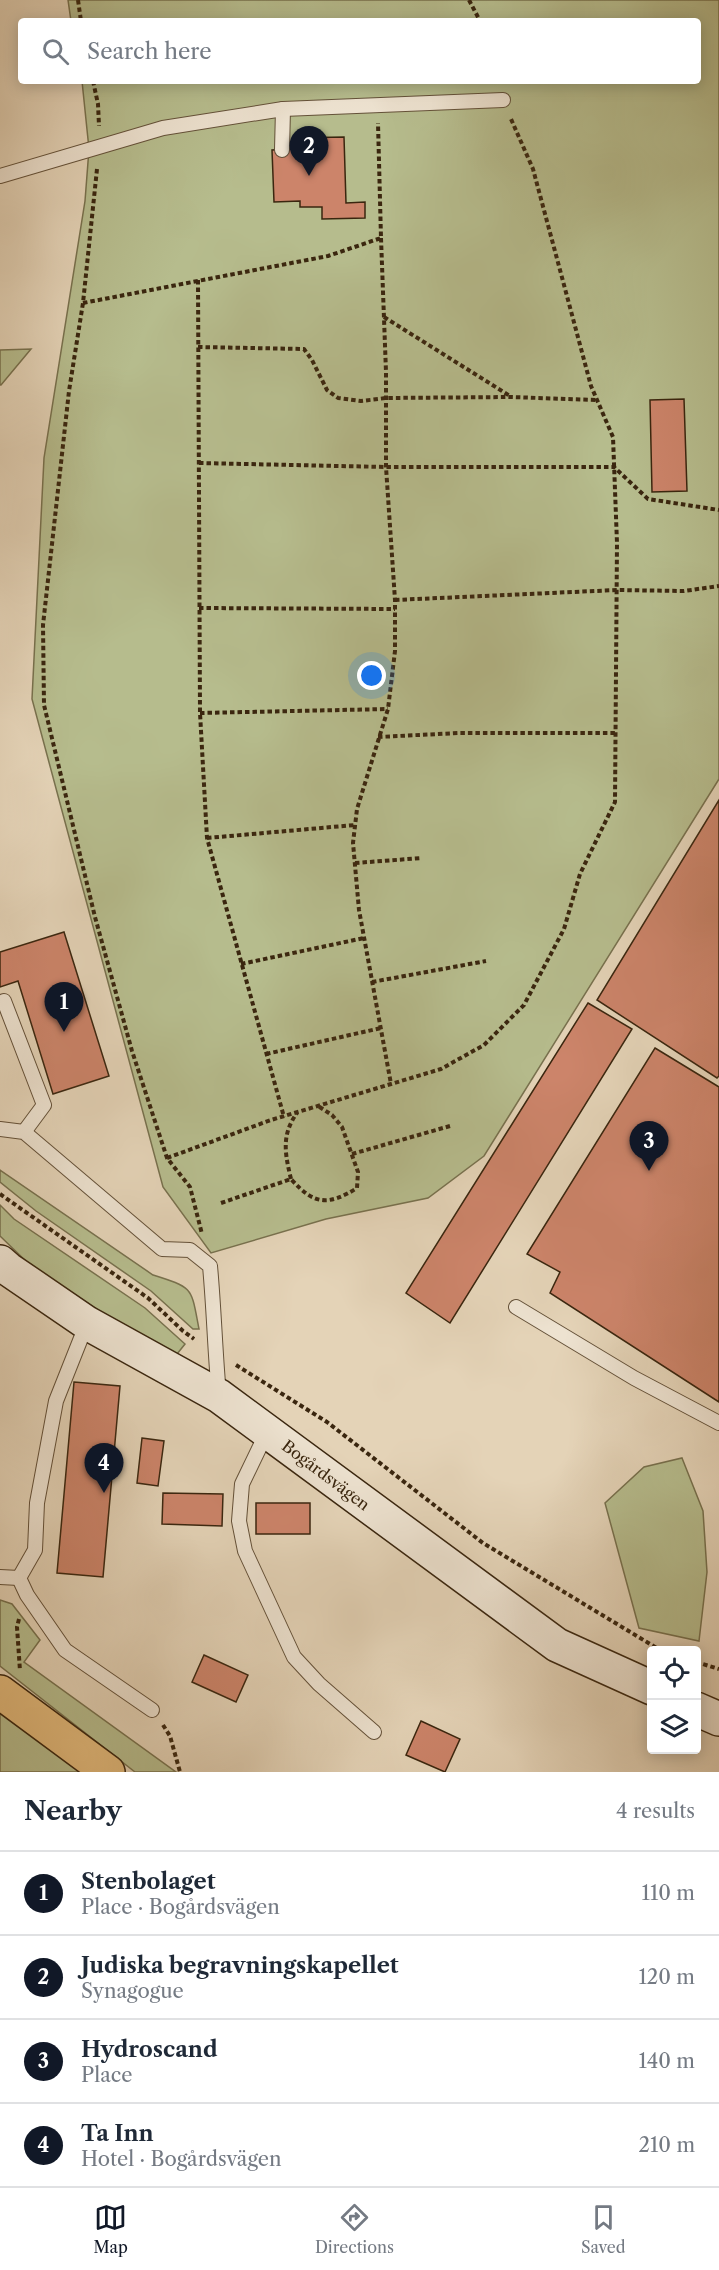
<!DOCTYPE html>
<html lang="en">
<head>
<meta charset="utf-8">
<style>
  body { margin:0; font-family:"Libre Caslon Text",serif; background:#f6f6f7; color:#1f2937 }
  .controls { position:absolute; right:18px; bottom:18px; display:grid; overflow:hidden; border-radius:6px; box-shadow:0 3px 15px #0003 }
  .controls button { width:54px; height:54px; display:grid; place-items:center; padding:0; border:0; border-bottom:2px solid #e0e1e3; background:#fff; color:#1f2937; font:30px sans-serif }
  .you { position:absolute; left:372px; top:676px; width:21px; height:21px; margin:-15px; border:4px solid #fff; border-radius:50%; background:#1a73e8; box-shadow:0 0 0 9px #1a73e833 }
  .badge { display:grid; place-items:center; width:39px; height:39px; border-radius:50%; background:#111827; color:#fff; font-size:20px; font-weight:700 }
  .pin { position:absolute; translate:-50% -50px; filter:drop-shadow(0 2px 3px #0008) }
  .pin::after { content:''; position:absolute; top:32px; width:21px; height:18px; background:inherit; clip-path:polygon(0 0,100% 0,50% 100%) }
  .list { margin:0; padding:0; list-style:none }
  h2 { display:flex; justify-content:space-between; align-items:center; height:78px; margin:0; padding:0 24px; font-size:26px }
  h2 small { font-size:20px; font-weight:400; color:#747a83 }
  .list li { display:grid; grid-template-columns:39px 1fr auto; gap:18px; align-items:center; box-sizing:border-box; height:84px; padding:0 24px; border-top:2px solid #e0e1e3 }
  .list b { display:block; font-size:22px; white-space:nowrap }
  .list p { margin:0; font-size:20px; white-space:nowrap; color:#747a83 }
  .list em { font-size:20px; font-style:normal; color:#747a83 }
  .icon { flex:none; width:33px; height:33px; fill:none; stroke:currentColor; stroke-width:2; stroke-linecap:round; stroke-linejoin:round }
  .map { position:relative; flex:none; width:719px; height:1772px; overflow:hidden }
  .search { position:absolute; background:#fff; box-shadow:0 3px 15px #0003; left:18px; right:18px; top:18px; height:66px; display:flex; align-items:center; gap:15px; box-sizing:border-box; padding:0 21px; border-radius:6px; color:#747a83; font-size:22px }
  .sheet { height:414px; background:#fff }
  nav { display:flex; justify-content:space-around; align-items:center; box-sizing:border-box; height:84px; border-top:2px solid #e0e1e3; background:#fff; font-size:16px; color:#747a83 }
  nav a { display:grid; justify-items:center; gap:3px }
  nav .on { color:#111827 }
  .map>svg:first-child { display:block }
  .green { fill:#b6bc8d; stroke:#78714e; stroke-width:1.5 }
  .building { fill:#cc846a; stroke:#3a260f; stroke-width:1.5 }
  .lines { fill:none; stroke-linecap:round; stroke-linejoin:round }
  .lane-casing { stroke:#645139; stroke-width:16 }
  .secondary-casing { stroke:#3a260f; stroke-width:36 }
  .highway-casing { stroke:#3a260f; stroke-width:36 }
  .path { stroke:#3a260f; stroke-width:4; stroke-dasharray:4.5 3; stroke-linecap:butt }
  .lane { stroke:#ede2d0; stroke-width:14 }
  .secondary { stroke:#ede2d0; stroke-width:33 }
  .highway { stroke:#e2ba7c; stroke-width:33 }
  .labels { text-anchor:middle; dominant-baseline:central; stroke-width:4.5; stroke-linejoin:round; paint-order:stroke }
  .street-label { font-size:16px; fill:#3a260f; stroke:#ede2d0 }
</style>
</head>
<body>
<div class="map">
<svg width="719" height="1772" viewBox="0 0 719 1772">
  <rect width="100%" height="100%" fill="#e4d3b7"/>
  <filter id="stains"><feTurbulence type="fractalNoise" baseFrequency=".00333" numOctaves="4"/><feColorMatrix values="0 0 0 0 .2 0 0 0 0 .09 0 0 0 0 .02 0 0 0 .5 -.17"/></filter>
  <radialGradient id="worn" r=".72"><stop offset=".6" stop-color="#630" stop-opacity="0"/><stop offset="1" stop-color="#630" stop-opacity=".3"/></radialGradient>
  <g class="green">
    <polygon points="68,0 719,0 719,779 484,1156 428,1198 326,1219 211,1253 163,1187 32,699 44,458 85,201 89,149 82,81 698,81 698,21 71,21"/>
    <polygon points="31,349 1,385 0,385 0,350"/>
    <path d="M0,1170L153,1275C194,1288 191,1287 199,1329H193L151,1291L36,1211L0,1182Z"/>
    <polygon points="0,1205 14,1219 145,1308 185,1344 177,1354 101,1312 31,1266 0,1236"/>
    <polygon points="682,1458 703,1511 707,1572 699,1641 639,1628 605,1503 644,1467"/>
    <polygon points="0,1600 12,1604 40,1640 24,1662 176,1772 135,1772 0,1666"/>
    <polygon points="0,1711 81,1772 0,1772"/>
  </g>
  <g class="building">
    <polygon points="344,137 346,203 365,202 365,218 322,219 322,207 300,207 300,201 274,202 272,150 294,149 293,138"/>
    <polygon points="684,399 687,491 652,492 650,400"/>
    <polygon points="719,800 719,1076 717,1078 597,1000"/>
    <polygon points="64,932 109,1076 53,1094 18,981 0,987 0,952"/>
    <polygon points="588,1003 632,1029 450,1323 406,1293"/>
    <polygon points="655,1048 719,1087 719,1402 550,1293 560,1272 527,1254"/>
    <polygon points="74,1382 120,1386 103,1577 57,1573"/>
    <polygon points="142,1438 164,1441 158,1486 137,1483"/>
    <polygon points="163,1493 223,1494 222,1526 162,1524"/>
    <rect x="256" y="1503" width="54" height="31"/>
    <polygon points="204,1655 248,1675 236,1702 192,1682"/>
    <polygon points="421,1721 460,1739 445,1772 406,1755"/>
  </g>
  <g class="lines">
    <defs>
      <g id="lane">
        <polyline points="282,150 283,109"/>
        <polyline points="0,176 163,128 283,109 503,100"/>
        <polyline points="0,1003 4,1001 44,1105 24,1132"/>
        <path d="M0,1129L24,1132L162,1249L190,1250L210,1266C214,1309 215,1352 219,1395"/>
        <polyline points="516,1307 634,1378 719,1423"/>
        <polyline points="267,1432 242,1484 239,1521 245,1551 294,1657 319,1684 374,1732"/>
        <polyline points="0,1577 19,1578"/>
        <polyline points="19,1578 35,1550 37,1503 56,1401 87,1323"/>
        <polyline points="19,1578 27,1595 65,1650 152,1710"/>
      </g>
      <g id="secondary">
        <polyline points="0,1262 8,1269 87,1323 219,1396 557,1645 652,1688"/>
        <polyline points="696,1709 719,1719"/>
      </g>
      <polyline id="highway" points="0,1692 108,1772"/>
    </defs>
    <use href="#lane" class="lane-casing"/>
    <use href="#secondary" class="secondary-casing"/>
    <use href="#highway" class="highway-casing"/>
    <g class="path">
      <polyline points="78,0 81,21"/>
      <polyline points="469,0 480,21"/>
      <polyline points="93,81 98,104 99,126"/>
      <polyline points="97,169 83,303 69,391 43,625 44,705 95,917 132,1051 167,1158 190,1187 202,1234"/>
      <polyline points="381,238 386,372 386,467 395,600 395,651 388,709 357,809 353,843 359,910 391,1084"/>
      <polyline points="198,280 200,713 207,838 284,1117"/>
      <polyline points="83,303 328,256 381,238 378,123"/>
      <polyline points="384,317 510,396"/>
      <polyline points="198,347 304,349 312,360 327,390 338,398 361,401 386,398 510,397 597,400"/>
      <polyline points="199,463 386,467 614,467 648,499 719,510"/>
      <polyline points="395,600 617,590 684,591 719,586"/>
      <polyline points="199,608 395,609"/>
      <polyline points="200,713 388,709"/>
      <polyline points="378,737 458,733 615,733"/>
      <polyline points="207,838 355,825"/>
      <polyline points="355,863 422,858"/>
      <polyline points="241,964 364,938"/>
      <polyline points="372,982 486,961"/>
      <polyline points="266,1054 381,1028"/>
      <polyline points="352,1154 450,1126"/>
      <polyline points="167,1158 271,1120 441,1069 484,1045 524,1005 564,929 580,874 615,802 617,543 613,437 591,386 533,169 511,119"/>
      <path d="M291,1179C285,1154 281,1135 297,1113"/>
      <polyline points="0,1194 148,1298 183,1331 194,1339"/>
      <path d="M221,1203L291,1179C314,1205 328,1206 357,1188L358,1172L342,1127L332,1115L318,1106"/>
      <polyline points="236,1365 327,1422 483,1543 660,1650"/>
      <polyline points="19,1619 17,1627 20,1671"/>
      <polyline points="696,1662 719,1669"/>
      <polyline points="163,1725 170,1736 180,1772"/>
    </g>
    <use href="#lane" class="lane"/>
    <use href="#secondary" class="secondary"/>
    <use href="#highway" class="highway"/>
  </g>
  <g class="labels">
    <g class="street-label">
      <text transform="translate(326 1475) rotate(37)">Bogårdsvägen</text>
    </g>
  </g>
  <rect width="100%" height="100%" filter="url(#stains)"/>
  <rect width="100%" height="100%" fill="url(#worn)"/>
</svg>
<div class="controls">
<button><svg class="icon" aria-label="locate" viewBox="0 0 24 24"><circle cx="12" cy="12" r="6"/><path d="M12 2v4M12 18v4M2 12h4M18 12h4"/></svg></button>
<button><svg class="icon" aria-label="layers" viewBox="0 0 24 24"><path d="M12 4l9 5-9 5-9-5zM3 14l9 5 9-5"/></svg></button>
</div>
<div class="you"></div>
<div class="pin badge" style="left:64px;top:1032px">1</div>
<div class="pin badge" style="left:309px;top:176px">2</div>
<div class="pin badge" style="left:649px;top:1171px">3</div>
<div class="pin badge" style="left:104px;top:1493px">4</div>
<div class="search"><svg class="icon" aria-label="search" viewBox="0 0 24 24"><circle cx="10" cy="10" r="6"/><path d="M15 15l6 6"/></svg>Search here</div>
</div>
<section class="sheet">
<h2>Nearby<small>4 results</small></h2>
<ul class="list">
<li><span class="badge">1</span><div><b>Stenbolaget</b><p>Place · Bogårdsvägen</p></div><em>110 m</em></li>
<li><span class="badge">2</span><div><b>Judiska begravningskapellet</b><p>Synagogue</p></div><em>120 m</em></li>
<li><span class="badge">3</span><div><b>Hydroscand</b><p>Place</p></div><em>140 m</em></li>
<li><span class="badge">4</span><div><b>Ta Inn</b><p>Hotel · Bogårdsvägen</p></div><em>210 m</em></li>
</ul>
</section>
<nav>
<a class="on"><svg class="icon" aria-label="map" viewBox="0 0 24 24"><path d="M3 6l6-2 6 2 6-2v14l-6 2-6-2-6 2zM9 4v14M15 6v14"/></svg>Map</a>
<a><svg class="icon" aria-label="directions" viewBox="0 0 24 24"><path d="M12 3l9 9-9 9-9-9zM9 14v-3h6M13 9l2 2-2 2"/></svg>Directions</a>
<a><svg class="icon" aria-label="saved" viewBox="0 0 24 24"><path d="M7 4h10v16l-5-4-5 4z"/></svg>Saved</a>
</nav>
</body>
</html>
